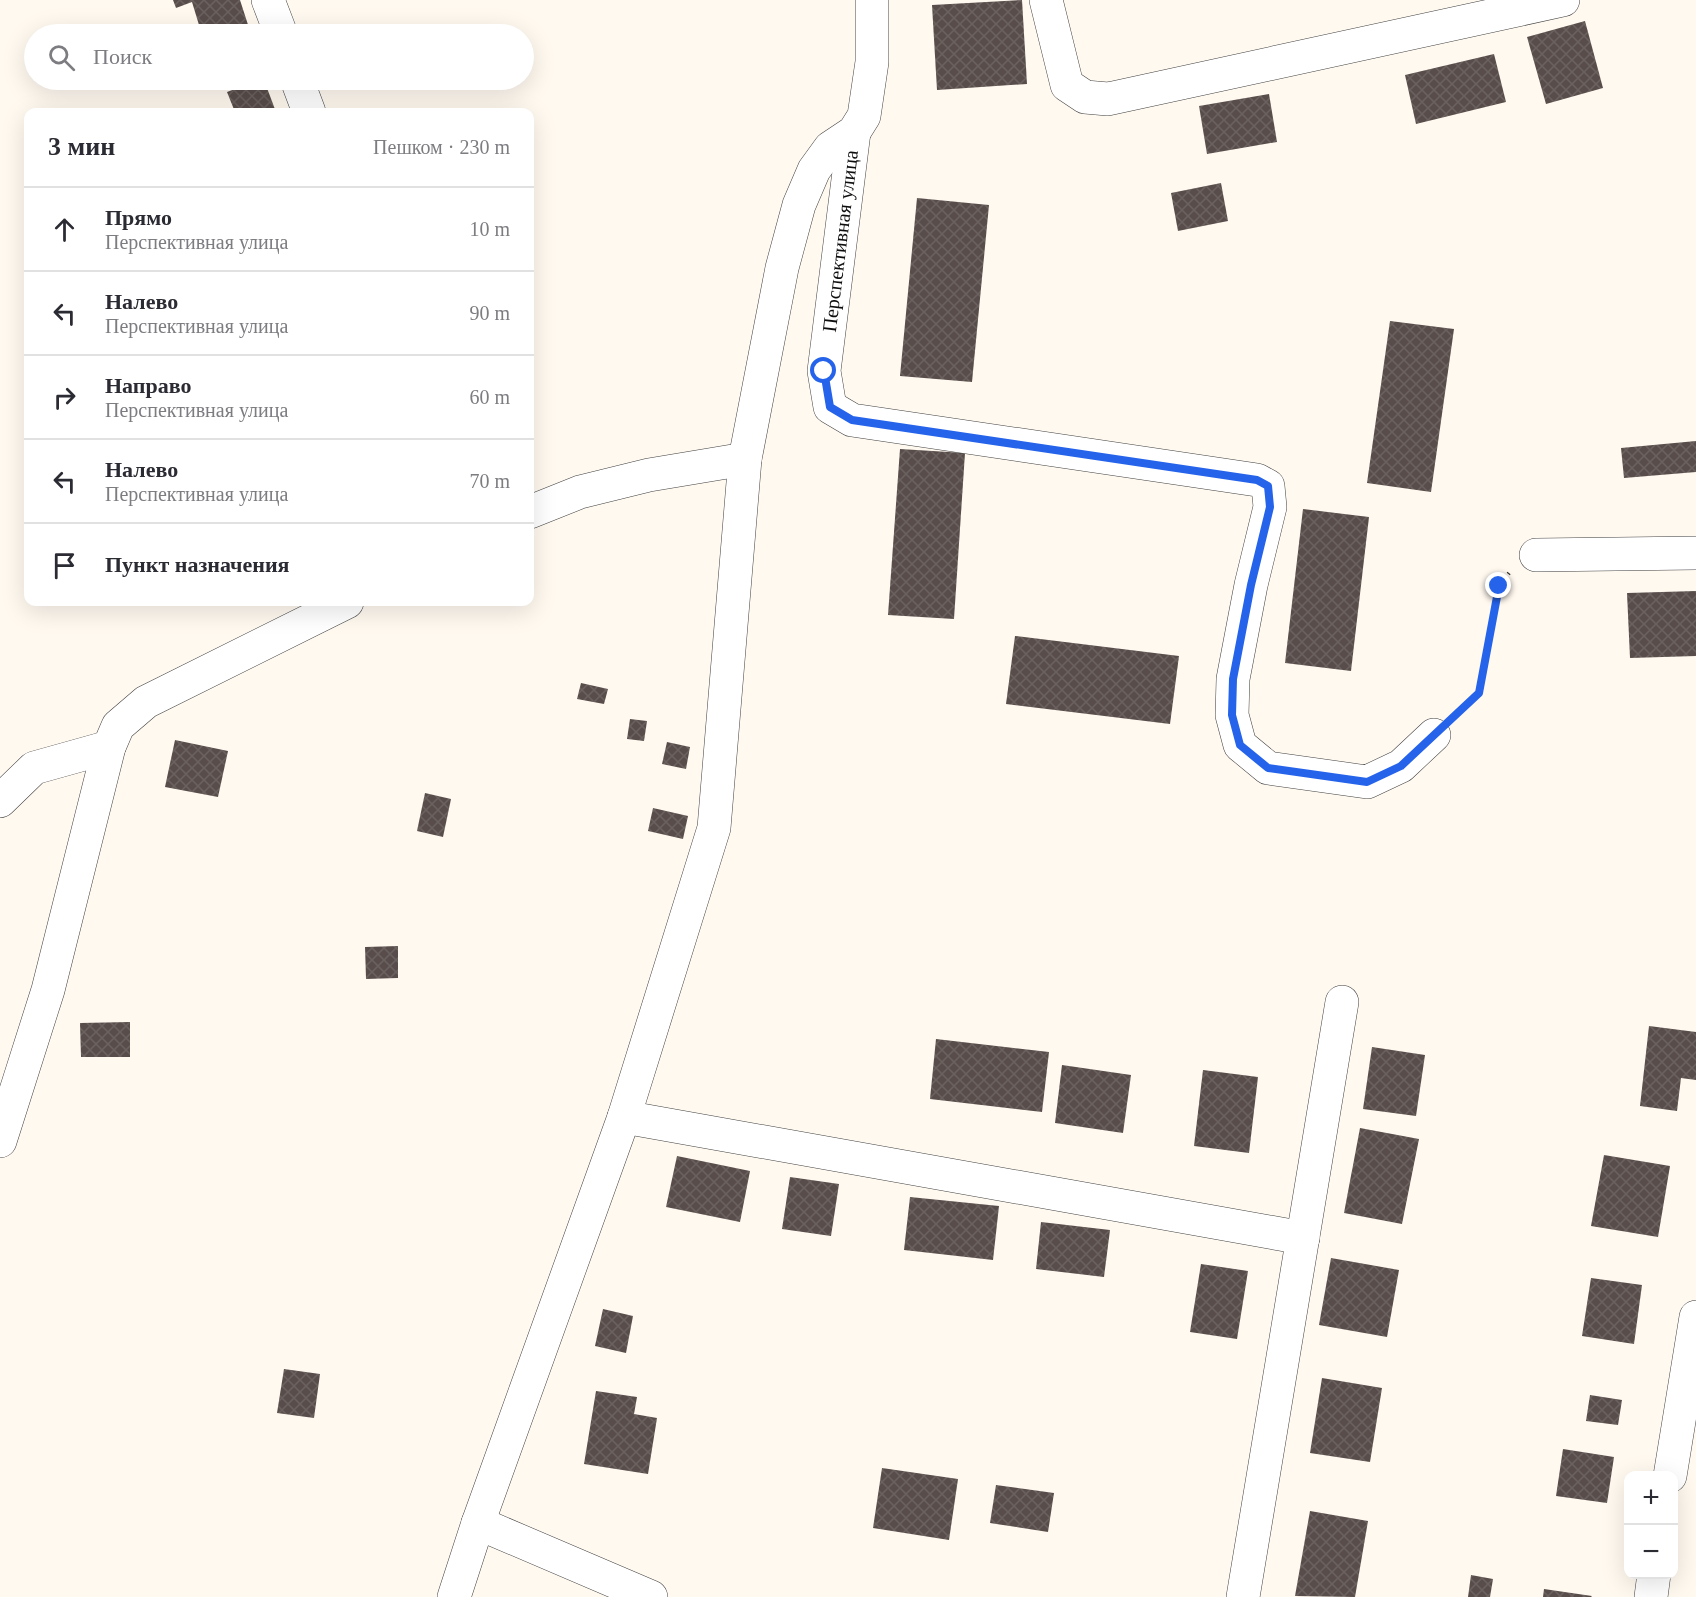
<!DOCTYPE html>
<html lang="ru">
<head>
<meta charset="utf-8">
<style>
  body { margin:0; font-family:"Times New Roman",serif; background:#f7f7f7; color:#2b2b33 }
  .controls { position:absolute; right:18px; bottom:18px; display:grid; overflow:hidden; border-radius:12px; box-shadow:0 6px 24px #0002 }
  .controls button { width:54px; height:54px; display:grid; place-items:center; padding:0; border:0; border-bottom:2px solid #e1e1e2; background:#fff; color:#2b2b33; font:30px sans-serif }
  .stop { position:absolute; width:18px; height:18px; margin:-14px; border:4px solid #2563eb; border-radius:50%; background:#fff }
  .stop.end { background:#2563eb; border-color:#fff; box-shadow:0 2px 6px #0008 }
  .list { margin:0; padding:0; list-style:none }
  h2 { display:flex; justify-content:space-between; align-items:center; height:78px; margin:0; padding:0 24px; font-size:26px }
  h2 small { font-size:20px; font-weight:400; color:#7c7c81 }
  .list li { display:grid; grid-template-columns:39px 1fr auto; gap:18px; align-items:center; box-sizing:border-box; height:84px; padding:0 24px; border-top:2px solid #e1e1e2 }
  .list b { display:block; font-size:22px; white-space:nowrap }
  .list p { margin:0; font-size:20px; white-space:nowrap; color:#7c7c81 }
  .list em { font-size:20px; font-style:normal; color:#7c7c81 }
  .icon { flex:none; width:33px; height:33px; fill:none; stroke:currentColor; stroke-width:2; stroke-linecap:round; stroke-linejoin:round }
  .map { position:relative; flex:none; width:1696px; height:1597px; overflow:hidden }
  .search { position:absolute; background:#fff; box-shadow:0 6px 24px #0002; left:24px; top:24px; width:510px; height:66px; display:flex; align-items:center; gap:15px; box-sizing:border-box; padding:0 21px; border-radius:33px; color:#7c7c81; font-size:22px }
  .panel { position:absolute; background:#fff; box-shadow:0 6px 24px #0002; left:24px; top:108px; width:510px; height:498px; border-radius:12px }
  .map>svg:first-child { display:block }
  .building { fill:url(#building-cross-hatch) }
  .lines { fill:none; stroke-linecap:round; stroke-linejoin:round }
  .minor-casing { stroke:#414141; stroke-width:34 }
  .path { stroke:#303030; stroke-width:4; stroke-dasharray:6 3; stroke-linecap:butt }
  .minor { stroke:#fff; stroke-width:33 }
  .route { stroke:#2563eb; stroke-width:8 }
  .labels { text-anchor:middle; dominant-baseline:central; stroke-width:6; stroke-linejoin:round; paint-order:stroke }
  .street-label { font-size:20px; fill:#0e0e0e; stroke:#fff }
</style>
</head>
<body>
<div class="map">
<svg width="1696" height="1597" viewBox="0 0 1696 1597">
  <defs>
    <pattern id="building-cross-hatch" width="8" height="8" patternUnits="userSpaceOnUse" patternTransform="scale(1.5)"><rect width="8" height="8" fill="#584d4a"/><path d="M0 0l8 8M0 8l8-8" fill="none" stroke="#6b6260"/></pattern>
  </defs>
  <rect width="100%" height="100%" fill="#fff9f0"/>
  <g class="building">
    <polygon points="173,0 240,0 251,34 187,34 186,30 199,25 192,2 176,8"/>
    <polygon points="1022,0 1027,84 937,90 932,5"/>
    <polygon points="1585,21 1603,88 1546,104 1527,37"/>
    <polygon points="1494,54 1506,102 1416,124 1405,75"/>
    <polygon points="259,80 264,80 276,112 235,112 227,92"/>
    <polygon points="1269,94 1277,142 1207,154 1199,106"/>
    <polygon points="1221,183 1228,221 1178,231 1171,193"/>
    <polygon points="917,198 989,205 972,382 900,376"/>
    <polygon points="1390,321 1454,329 1431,492 1367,483"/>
    <polygon points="1696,441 1696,472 1624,478 1621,448"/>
    <polygon points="900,449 965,453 954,619 888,615"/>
    <polygon points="1303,509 1369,517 1351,671 1285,663"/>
    <polygon points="1696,591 1696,656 1630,658 1627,593"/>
    <polygon points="1015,636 1179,656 1170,724 1006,704"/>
    <polygon points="581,683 608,689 604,704 577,699"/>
    <polygon points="630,719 647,721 644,741 627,739"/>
    <polygon points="175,740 228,751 218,797 165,787"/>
    <polygon points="667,742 690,747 686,769 662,764"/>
    <polygon points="425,793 451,799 443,837 417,831"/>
    <polygon points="653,808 688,816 683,839 648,831"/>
    <polygon points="398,946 398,978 366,979 365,947"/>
    <polygon points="130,1022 130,1057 81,1057 80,1023"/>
    <polygon points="1649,1026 1696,1032 1696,1080 1681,1078 1677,1111 1640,1106"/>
    <polygon points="936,1039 1049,1052 1042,1112 930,1099"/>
    <polygon points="1372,1047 1425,1055 1416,1116 1363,1109"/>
    <polygon points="1062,1065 1131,1075 1123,1133 1055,1123"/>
    <polygon points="1203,1070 1258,1077 1249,1153 1194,1146"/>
    <polygon points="1360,1128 1419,1139 1402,1224 1344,1213"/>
    <polygon points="1604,1155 1670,1166 1658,1237 1591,1226"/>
    <polygon points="677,1156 750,1171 740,1222 666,1207"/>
    <polygon points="790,1177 839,1184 831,1236 782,1229"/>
    <polygon points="910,1197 999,1206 993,1260 904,1250"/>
    <polygon points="1041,1222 1110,1230 1104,1277 1036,1269"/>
    <polygon points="1331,1258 1399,1270 1387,1337 1319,1325"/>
    <polygon points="1201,1264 1248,1271 1237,1339 1190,1332"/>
    <polygon points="1591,1278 1642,1285 1634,1344 1582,1336"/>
    <polygon points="603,1309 633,1316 626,1353 595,1346"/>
    <polygon points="284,1369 320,1374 314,1418 277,1413"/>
    <polygon points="1322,1378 1382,1388 1370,1462 1310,1453"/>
    <polygon points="596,1391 637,1397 634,1414 657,1418 648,1474 584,1464"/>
    <polygon points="1590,1395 1622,1400 1618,1425 1586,1421"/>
    <polygon points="1563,1449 1614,1457 1607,1503 1556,1496"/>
    <polygon points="882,1468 958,1479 949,1540 873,1528"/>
    <polygon points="996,1485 1054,1493 1048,1532 990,1523"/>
    <polygon points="1310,1511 1368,1521 1355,1597 1295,1596"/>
    <polygon points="1471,1575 1493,1579 1490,1597 1468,1597"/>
    <polygon points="1544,1589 1592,1596 1591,1597 1543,1597"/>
  </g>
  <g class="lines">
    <defs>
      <g id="minor">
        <polyline points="268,0 281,34"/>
        <polyline points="1046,0 1067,85 1085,97 1108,99 1563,0"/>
        <polyline points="297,80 309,112"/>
        <polyline points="854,132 824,371 830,407 852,420 1257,480 1268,486 1270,507 1251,585 1233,679 1232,715 1240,745 1268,768 1367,782 1401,766 1434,735"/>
        <polyline points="530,512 580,492 649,475 745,459 782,268 799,205 814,170 830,148 854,132 864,116 872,62 872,0"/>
        <polyline points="1536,555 1696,553"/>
        <polyline points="0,801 34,768 109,747"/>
        <polyline points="624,1117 1303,1238"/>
        <polyline points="0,1141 48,990 109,747 118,726 146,702 347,602"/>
        <polyline points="1670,1476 1696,1317"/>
        <polyline points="478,1523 651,1597"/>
        <polyline points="454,1597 478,1523 624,1117 714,828 745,459"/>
        <polyline points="1243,1597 1342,1002"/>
        <polyline points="1651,1597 1654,1574"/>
      </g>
    </defs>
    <use href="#minor" class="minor-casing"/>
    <polyline class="path" points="1458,713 1479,693 1499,586 1509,573"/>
    <use href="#minor" class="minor"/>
  </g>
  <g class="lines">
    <polyline class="route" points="824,371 830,407 852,420 1257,480 1268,486 1270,507 1251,585 1233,679 1232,715 1240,745 1268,768 1367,782 1401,766 1479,693 1499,586"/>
  </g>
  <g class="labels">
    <g class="street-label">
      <text transform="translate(840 241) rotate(-83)">Перспективная улица</text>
    </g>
  </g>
</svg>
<div class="controls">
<button>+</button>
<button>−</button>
</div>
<div class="stop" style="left:824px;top:371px"></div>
<div class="stop end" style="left:1499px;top:586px"></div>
<div class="search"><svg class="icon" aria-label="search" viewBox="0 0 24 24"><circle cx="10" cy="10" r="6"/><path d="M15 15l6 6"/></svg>Поиск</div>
<section class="panel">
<h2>3 мин<small>Пешком · 230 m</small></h2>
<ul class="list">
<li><svg class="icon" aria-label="ahead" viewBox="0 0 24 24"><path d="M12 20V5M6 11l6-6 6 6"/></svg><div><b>Прямо</b><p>Перспективная улица</p></div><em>10 m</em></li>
<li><svg class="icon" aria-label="left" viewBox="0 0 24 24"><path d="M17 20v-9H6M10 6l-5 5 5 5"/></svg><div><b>Налево</b><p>Перспективная улица</p></div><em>90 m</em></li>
<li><svg class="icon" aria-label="right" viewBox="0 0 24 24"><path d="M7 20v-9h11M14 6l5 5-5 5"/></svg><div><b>Направо</b><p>Перспективная улица</p></div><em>60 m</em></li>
<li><svg class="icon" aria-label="left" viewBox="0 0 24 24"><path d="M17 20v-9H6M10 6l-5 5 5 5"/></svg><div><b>Налево</b><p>Перспективная улица</p></div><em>70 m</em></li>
<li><svg class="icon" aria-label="arrive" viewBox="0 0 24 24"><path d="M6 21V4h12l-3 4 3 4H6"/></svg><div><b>Пункт назначения</b></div></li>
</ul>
</section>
</div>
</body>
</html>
